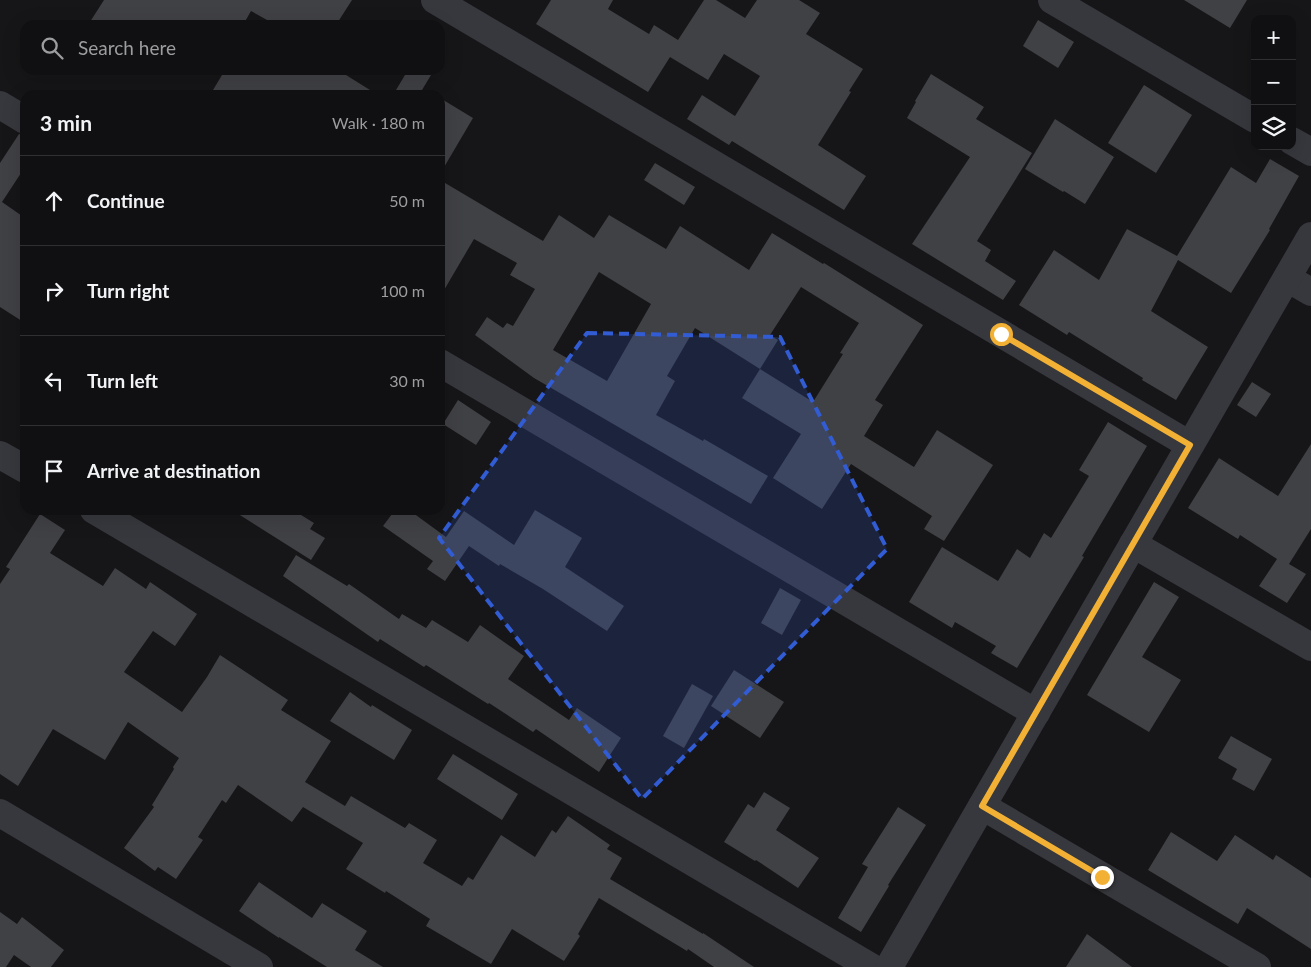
<!DOCTYPE html>
<html lang="en">
<head>
<meta charset="utf-8">
<style>
  body { margin:0; font-family:Lato,sans-serif; background:#19191b; color:#f1f3f6 }
  .controls { position:absolute; right:15px; top:15px; display:grid; overflow:hidden; border-radius:10px; box-shadow:0 5px 20px #0002 }
  .controls button { width:45px; height:45px; display:grid; place-items:center; padding:0; border:0; border-bottom:1px solid #303032; background:#101012; color:#f1f3f6; font:25px sans-serif }
  .stop { position:absolute; width:15px; height:15px; margin:-11px; border:4px solid #f2b134; border-radius:50%; background:#fff }
  .stop.end { background:#f2b134; border-color:#fff; box-shadow:0 1px 5px #0008 }
  .list { margin:0; padding:0; list-style:none }
  h2 { display:flex; justify-content:space-between; align-items:center; height:65px; margin:0; padding:0 20px; font-size:21px }
  h2 small { font-size:16px; font-weight:400; color:#9c9d9f }
  .list li { display:grid; grid-template-columns:32px 1fr auto; gap:15px; align-items:center; box-sizing:border-box; height:90px; padding:0 20px; border-top:1px solid #303032 }
  .list b { display:block; font-size:19px; white-space:nowrap }
  .list em { font-size:16px; font-style:normal; color:#9c9d9f }
  .icon { flex:none; width:28px; height:28px; fill:none; stroke:currentColor; stroke-width:2; stroke-linecap:round; stroke-linejoin:round }
  .map { position:relative; flex:none; width:1311px; height:967px; overflow:hidden }
  .search { position:absolute; background:#101012; box-shadow:0 5px 20px #0002; left:20px; top:20px; width:425px; height:55px; display:flex; align-items:center; gap:12px; box-sizing:border-box; padding:0 18px; border-radius:15px; color:#9c9d9f; font-size:19px }
  .panel { position:absolute; background:#101012; box-shadow:0 5px 20px #0002; left:20px; top:90px; width:425px; height:425px; border-radius:15px }
  .map>svg:first-child { display:block }
  .building { fill:#404145; fill-rule:evenodd }
  .lines { fill:none; stroke-linecap:round; stroke-linejoin:round }
  .minor { stroke:#37383d; stroke-width:28 }
  .route { stroke:#f2b134; stroke-width:6 }
  .marked { fill:#325cd3; fill-opacity:0.2; stroke:#325cd3; stroke-width:4; stroke-dasharray:10 6; stroke-linejoin:round }
</style>
</head>
<body>
<div class="map">
<svg width="1311" height="967" viewBox="0 0 1311 967">
  <rect width="100%" height="100%" fill="#161618"/>
  <g class="building">
    <polygon points="104,0 352,0 336,25 276,25 251,11 243,25 88,25"/>
    <polygon points="551,0 613,0 608,9 649,34 654,25 678,40 704,0 716,0 745,18 757,0 799,0 820,13 806,34 863,69 849,91 851,92 818,145 866,176 844,210 732,141 729,145 687,119 702,95 735,116 760,76 724,54 708,80 670,57 648,92 536,24"/>
    <polygon points="1184,0 1247,0 1230,28"/>
    <polygon points="1038,20 1074,42 1058,68 1023,46"/>
    <polygon points="225,70 338,70 378,95 210,95"/>
    <polygon points="408,70 434,70 419,95 393,95"/>
    <polygon points="931,74 984,107 976,119 1032,153 977,241 991,250 985,261 1016,281 1003,300 912,244 970,157 907,118 916,102 915,101"/>
    <polygon points="1144,85 1192,115 1156,173 1108,143"/>
    <polygon points="440,98 473,118 440,174"/>
    <polygon points="1055,119 1114,157 1085,204 1064,191 1063,192 1025,169"/>
    <polygon points="19,134 25,136 25,167 2,202 25,218 25,323 0,307 0,163"/>
    <polygon points="1270,159 1299,176 1269,229 1270,230 1231,293 1178,260 1151,311 1208,347 1176,400 1142,380 1143,378 1069,332 1067,335 1019,305 1054,250 1099,280 1127,229 1177,256 1231,167 1256,183"/>
    <polygon points="655,163 695,187 684,205 644,180"/>
    <path d="M440,180L543,241L559,215L594,238L609,215L666,249L680,226L749,270L772,233L823,264L824,263L923,325L875,400L883,405L864,436L914,467L937,430L993,465L944,541L924,529L932,516L851,464L822,509L773,478L801,434L742,398L760,369L813,402L843,354L840,353L859,323L801,287L770,335L778,340L760,369L695,328L667,376L675,381L656,415L703,441L704,439L768,476L751,504L534,378L475,335L487,317L503,328L507,323L513,326L535,289L510,275L517,263L474,239L440,297ZM599,272L651,304L607,381L553,350Z"/>
    <polygon points="1252,382 1271,394 1256,417 1237,405"/>
    <polygon points="458,400 491,422 476,445 443,424"/>
    <polygon points="1108,422 1147,446 1082,556 1084,557 1017,668 991,653 996,646 955,622 952,628 909,602 942,547 998,581 1017,549 1030,558 1044,533 1051,538 1089,476 1079,470"/>
    <polygon points="1311,444 1311,529 1289,564 1306,574 1287,603 1259,586 1277,559 1240,535 1238,539 1188,508 1219,458 1278,496"/>
    <polygon points="232,510 293,510 314,523 310,529 325,538 311,560"/>
    <polygon points="395,510 409,510 446,537 464,511 514,545 535,510 582,538 565,567 624,606 607,631 543,589 500,564 499,566 469,546 445,581 427,569 433,561 383,526"/>
    <polygon points="40,514 65,530 50,553 103,586 115,568 146,589 150,582 197,614 175,646 153,631 124,672 182,712 207,677 220,655 288,700 281,710 331,741 305,782 345,806 351,796 405,828 409,823 437,840 423,863 462,886 468,877 473,880 501,835 535,857 552,830 556,833 568,816 610,845 607,849 622,858 610,879 703,934 703,933 754,967 714,967 688,949 687,951 599,898 578,934 580,936 564,961 512,929 491,964 426,926 430,919 386,891 385,893 346,869 363,843 303,807 292,822 238,785 226,803 222,800 198,837 203,840 176,879 158,867 155,871 124,848 154,807 152,805 174,769 173,767 179,758 128,722 105,760 53,729 18,786 0,774 0,584 10,569 6,567"/>
    <polygon points="296,555 347,586 349,584 399,619 402,614 426,628 432,620 468,642 480,625 524,656 508,679 569,720 577,708 621,738 599,772 536,729 533,732 489,703 488,704 426,665 424,667 380,639 378,642 283,576"/>
    <polygon points="1154,582 1179,597 1142,657 1181,680 1149,732 1087,695"/>
    <polygon points="780,588 801,600 782,635 761,623"/>
    <polygon points="734,670 784,702 760,738 711,706"/>
    <polygon points="692,684 713,696 684,748 663,736"/>
    <polygon points="350,692 371,707 372,705 412,730 394,760 330,721"/>
    <polygon points="1231,736 1272,759 1254,791 1232,779 1237,769 1218,758"/>
    <polygon points="453,754 518,794 502,820 437,779"/>
    <polygon points="764,792 790,808 776,830 819,858 798,888 756,860 755,861 724,842 748,804 754,808"/>
    <polygon points="898,807 926,825 888,885 889,886 861,932 838,918 868,867 862,864"/>
    <polygon points="1171,832 1217,861 1235,835 1273,860 1276,855 1311,878 1311,949 1247,908 1238,924 1148,870"/>
    <polygon points="259,882 312,918 322,903 367,931 355,950 383,967 327,967 279,937 279,938 239,911"/>
    <polygon points="0,912 17,924 22,917 64,950 51,967 31,967 14,955 6,967 0,967"/>
    <polygon points="1087,934 1132,967 1066,967"/>
  </g>
  <g class="lines">
    <g class="minor">
      <polyline points="435,0 1190,445"/>
      <polyline points="1052,0 1255,119"/>
      <polyline points="0,105 25,120"/>
      <polyline points="1292,141 1311,152"/>
      <polyline points="1287,278 1311,292"/>
      <polyline points="440,363 1036,713"/>
      <polyline points="0,455 25,469"/>
      <polyline points="94,510 871,967"/>
      <polyline points="1133,544 1311,647"/>
      <polyline points="982,806 1257,967"/>
      <polyline points="0,813 259,967"/>
      <polyline points="889,967 1311,236"/>
    </g>
  </g>
  <g class="lines">
    <polyline class="route" points="1001,334 1190,445 982,806 1102,877"/>
  </g>
  <path class="marked" d="M587,333L780,337L887,549L642,799L439,538Z"/>
</svg>
<div class="controls">
<button>+</button>
<button>−</button>
<button><svg class="icon" aria-label="layers" viewBox="0 0 24 24"><path d="M12 4l9 5-9 5-9-5zM3 14l9 5 9-5"/></svg></button>
</div>
<div class="stop" style="left:1001px;top:334px"></div>
<div class="stop end" style="left:1102px;top:877px"></div>
<div class="search"><svg class="icon" aria-label="search" viewBox="0 0 24 24"><circle cx="10" cy="10" r="6"/><path d="M15 15l6 6"/></svg>Search here</div>
<section class="panel">
<h2>3 min<small>Walk · 180 m</small></h2>
<ul class="list">
<li><svg class="icon" aria-label="ahead" viewBox="0 0 24 24"><path d="M12 20V5M6 11l6-6 6 6"/></svg><div><b>Continue</b></div><em>50 m</em></li>
<li><svg class="icon" aria-label="right" viewBox="0 0 24 24"><path d="M7 20v-9h11M14 6l5 5-5 5"/></svg><div><b>Turn right</b></div><em>100 m</em></li>
<li><svg class="icon" aria-label="left" viewBox="0 0 24 24"><path d="M17 20v-9H6M10 6l-5 5 5 5"/></svg><div><b>Turn left</b></div><em>30 m</em></li>
<li><svg class="icon" aria-label="arrive" viewBox="0 0 24 24"><path d="M6 21V4h12l-3 4 3 4H6"/></svg><div><b>Arrive at destination</b></div></li>
</ul>
</section>
</div>
</body>
</html>
